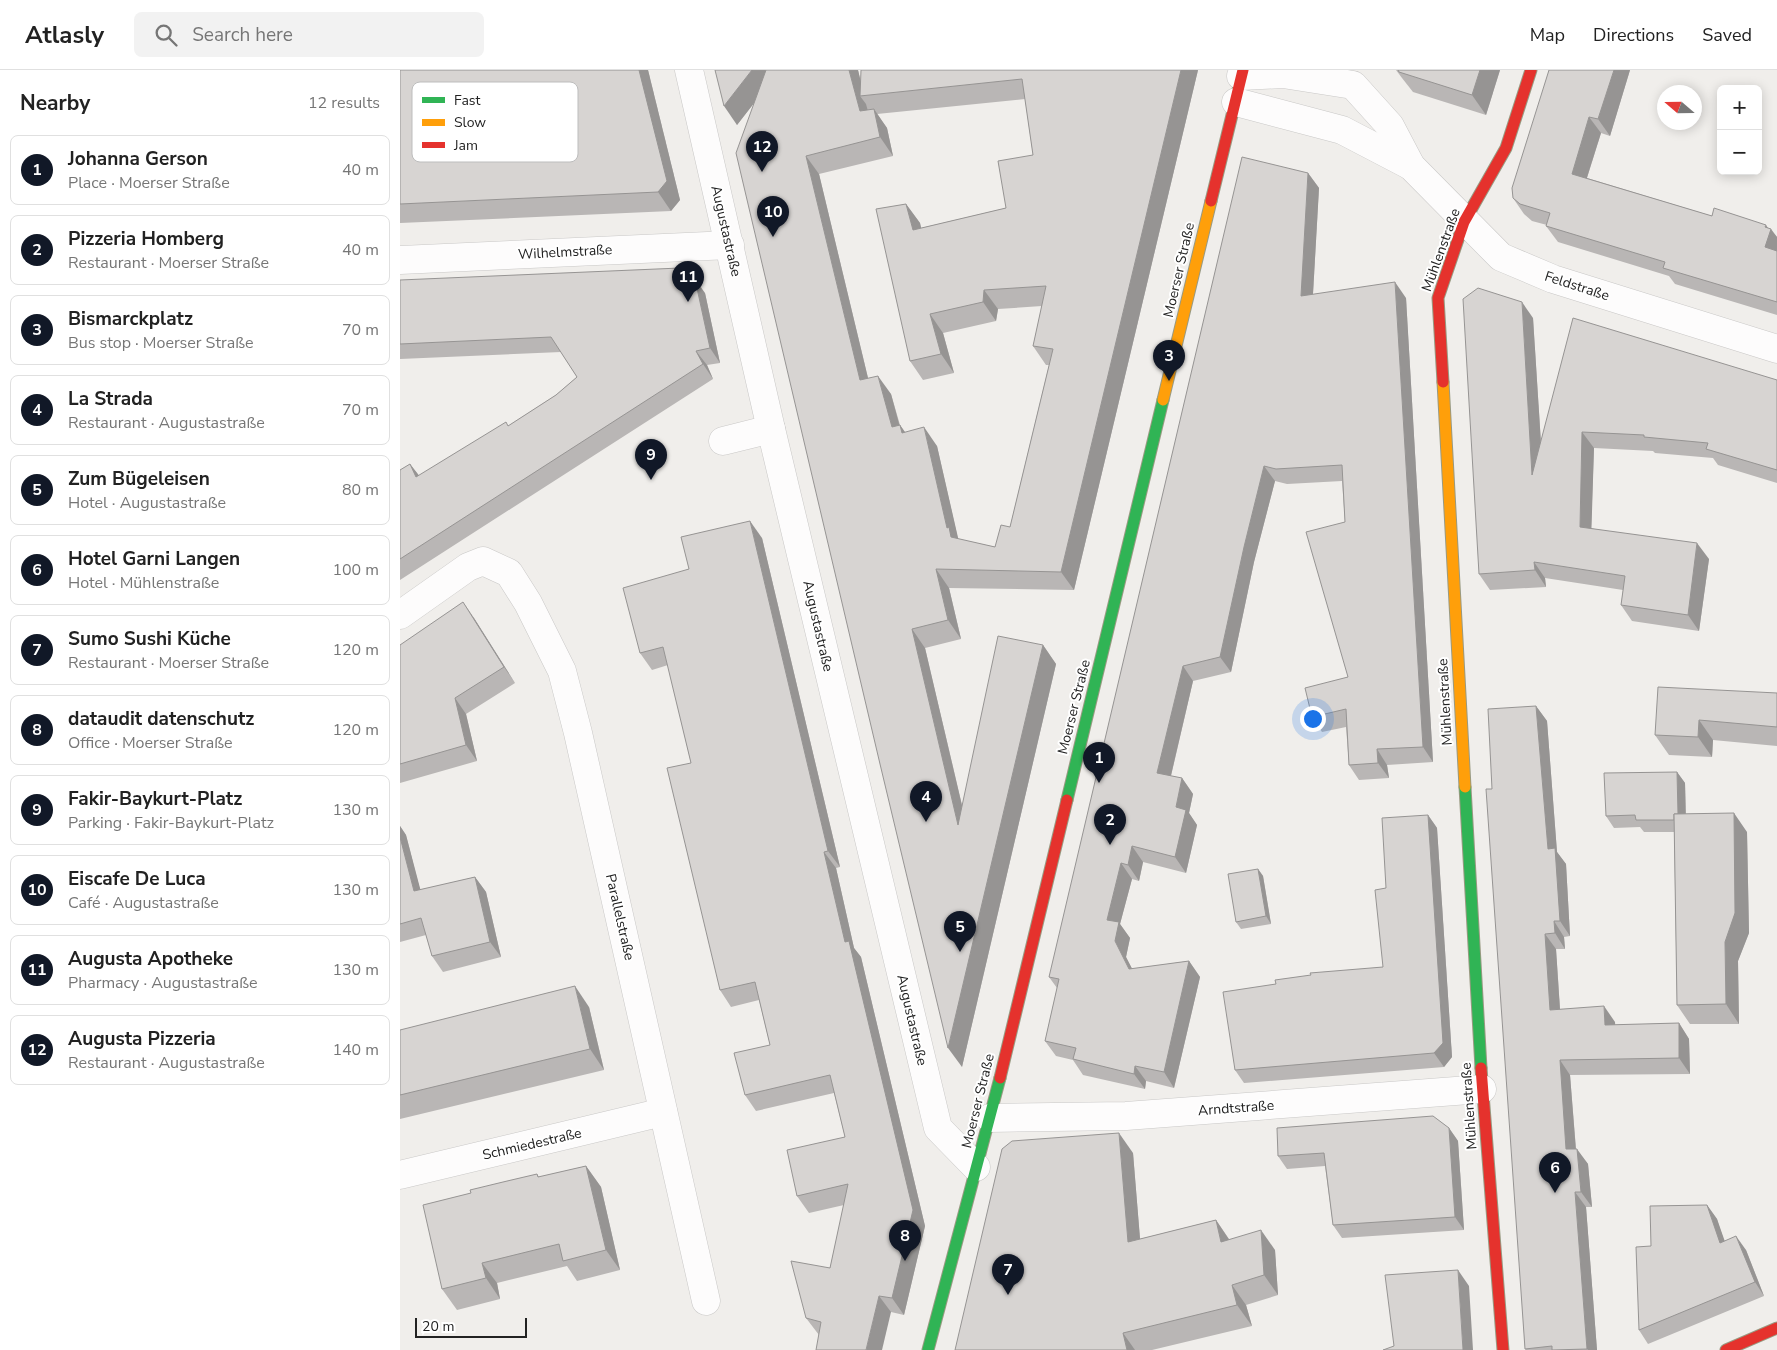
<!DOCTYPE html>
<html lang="en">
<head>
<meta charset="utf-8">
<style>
  body { margin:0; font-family:"Nunito Sans",sans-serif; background:#f2f2f2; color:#222 }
  .controls { position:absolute; right:15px; top:15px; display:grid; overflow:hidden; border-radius:8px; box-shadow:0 2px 12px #0003 }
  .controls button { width:45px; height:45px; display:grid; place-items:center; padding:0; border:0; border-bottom:1px solid #e0e0e0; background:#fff; color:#222; font:25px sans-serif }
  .compass { position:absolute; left:1257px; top:15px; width:45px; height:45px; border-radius:50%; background:#fff; box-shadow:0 2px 12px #0003; rotate:290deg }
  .scale { position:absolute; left:15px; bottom:12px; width:112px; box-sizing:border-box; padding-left:5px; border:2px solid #222; border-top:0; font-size:14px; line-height:18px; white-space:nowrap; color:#222; -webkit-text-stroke:4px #fff; paint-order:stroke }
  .you { position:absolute; left:912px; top:648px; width:18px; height:18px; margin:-12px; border:4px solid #fff; border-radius:50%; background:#1a73e8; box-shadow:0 0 0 8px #1a73e833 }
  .badge { display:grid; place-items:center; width:32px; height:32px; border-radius:50%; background:#111827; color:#fff; font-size:16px; font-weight:700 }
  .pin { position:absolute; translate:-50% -41px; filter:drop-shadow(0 1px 2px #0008) }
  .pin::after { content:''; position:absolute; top:26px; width:18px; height:15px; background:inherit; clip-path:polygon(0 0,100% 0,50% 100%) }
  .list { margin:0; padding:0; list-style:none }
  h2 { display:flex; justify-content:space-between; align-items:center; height:65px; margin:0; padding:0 20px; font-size:21px }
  h2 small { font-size:16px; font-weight:400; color:#767676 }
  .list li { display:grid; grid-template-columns:32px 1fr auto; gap:15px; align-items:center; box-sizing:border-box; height:70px; margin:0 10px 10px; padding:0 10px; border:1px solid #e0e0e0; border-radius:8px }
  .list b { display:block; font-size:19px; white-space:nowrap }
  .list p { margin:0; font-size:16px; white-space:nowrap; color:#767676 }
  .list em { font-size:16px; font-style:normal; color:#767676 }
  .icon { flex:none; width:28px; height:28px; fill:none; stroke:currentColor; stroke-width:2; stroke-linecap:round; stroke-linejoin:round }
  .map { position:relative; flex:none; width:1377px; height:1280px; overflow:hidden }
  header { display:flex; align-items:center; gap:30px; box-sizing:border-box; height:70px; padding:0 25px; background:#fff; border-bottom:1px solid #e0e0e0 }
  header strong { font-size:24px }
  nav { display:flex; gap:28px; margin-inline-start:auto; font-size:18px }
  .search { width:350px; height:45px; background:#f2f2f2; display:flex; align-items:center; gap:12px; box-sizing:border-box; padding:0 18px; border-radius:8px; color:#767676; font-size:19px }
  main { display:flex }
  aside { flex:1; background:#fff }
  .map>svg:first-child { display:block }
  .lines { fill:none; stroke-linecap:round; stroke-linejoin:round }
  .street-casing { stroke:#c9c8c7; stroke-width:29 }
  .fast-casing { stroke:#999a82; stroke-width:13 }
  .slow-casing { stroke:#999a82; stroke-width:13 }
  .jam-casing { stroke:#999a82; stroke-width:13 }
  .street { stroke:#fdfcfc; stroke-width:28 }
  .fast { stroke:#30b455; stroke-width:11 }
  .slow { stroke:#ff9f0a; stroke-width:11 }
  .jam { stroke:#e5322d; stroke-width:11 }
  .wall { fill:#b9b6b5; fill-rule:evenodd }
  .shaded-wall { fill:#969493 }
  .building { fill:#d7d4d2; stroke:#969493 }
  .labels { text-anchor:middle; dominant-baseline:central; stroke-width:4; stroke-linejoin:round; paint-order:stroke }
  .street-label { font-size:14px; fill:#222; stroke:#fff }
  .key { fill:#fff; stroke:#bdbdbd; stroke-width:1 }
  .key-label { font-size:14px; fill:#222 }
</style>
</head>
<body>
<header>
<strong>Atlasly</strong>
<div class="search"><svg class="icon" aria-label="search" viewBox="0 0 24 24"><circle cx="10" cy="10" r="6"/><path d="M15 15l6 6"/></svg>Search here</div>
<nav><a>Map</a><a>Directions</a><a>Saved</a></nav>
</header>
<main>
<aside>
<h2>Nearby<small>12 results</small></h2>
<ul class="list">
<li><span class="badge">1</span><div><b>Johanna Gerson</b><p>Place · Moerser Straße</p></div><em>40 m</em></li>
<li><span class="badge">2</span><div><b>Pizzeria Homberg</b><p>Restaurant · Moerser Straße</p></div><em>40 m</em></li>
<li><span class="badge">3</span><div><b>Bismarckplatz</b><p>Bus stop · Moerser Straße</p></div><em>70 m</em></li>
<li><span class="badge">4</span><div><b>La Strada</b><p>Restaurant · Augustastraße</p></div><em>70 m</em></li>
<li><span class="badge">5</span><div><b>Zum Bügeleisen</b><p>Hotel · Augustastraße</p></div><em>80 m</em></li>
<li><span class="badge">6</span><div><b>Hotel Garni Langen</b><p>Hotel · Mühlenstraße</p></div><em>100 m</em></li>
<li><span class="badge">7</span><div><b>Sumo Sushi Küche</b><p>Restaurant · Moerser Straße</p></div><em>120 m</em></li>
<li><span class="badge">8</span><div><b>dataudit datenschutz</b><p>Office · Moerser Straße</p></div><em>120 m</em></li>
<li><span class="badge">9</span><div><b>Fakir-Baykurt-Platz</b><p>Parking · Fakir-Baykurt-Platz</p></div><em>130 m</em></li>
<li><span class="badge">10</span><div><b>Eiscafe De Luca</b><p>Café · Augustastraße</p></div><em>130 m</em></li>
<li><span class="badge">11</span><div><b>Augusta Apotheke</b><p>Pharmacy · Augustastraße</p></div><em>130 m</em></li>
<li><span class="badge">12</span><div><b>Augusta Pizzeria</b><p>Restaurant · Augustastraße</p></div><em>140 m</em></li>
</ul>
</aside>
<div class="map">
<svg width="1377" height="1280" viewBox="0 0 1377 1280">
  <rect width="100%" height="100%" fill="#f0eeeb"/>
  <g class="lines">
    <defs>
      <g id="street">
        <polyline points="289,0 371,359 538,1058 576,1097"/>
        <polyline points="841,6 883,4 953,15 990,56 1011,96 1101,187 1153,209 1377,279"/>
        <polyline points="836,32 942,60 1011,96"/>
        <polyline points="0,190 330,175"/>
        <polyline points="323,371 371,359"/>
        <polyline points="0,545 68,497 83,491 109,503 128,533 162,601 178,663 306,1231"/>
        <polyline points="590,1048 726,1046 1082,1019"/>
        <polyline points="0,1105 263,1042"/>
      </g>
      <g id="fast">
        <polyline points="1065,717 1081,998"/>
        <polyline points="667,730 763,330"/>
        <polyline points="528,1280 600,1008"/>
      </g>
      <g id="slow">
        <polyline points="1043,312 1065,717"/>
        <polyline points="763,330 811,131"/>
      </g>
      <g id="jam">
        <polyline points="811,131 843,0"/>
        <polyline points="1043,312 1038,228 1064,152 1106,78 1131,0"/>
        <polyline points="1081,998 1103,1280"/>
        <polyline points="600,1008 667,730"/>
        <polyline points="1326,1280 1377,1258"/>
      </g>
    </defs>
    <use href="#street" class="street-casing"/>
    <use href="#fast" class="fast-casing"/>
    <use href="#slow" class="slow-casing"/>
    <use href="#jam" class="jam-casing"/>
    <use href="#street" class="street"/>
    <use href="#fast" class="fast"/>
    <use href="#slow" class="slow"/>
    <use href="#jam" class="jam"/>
  </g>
  <g class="wall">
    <polygon points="0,0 248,0 280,130 271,141 0,153"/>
    <path d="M315,0H458L461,13L798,0L674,520L549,518L561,569L525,578L562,735L643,575L656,594L562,997L353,34L337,55ZM625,29L633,85L606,138L521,158L520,153L506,134L510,291L523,310L554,303L543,263L596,251L598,239L642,236L633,276L646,295H649L610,457L595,477L558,469L537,376L505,362L500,355L491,324L468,308L419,104L493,86L487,58L477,44Z"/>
    <polygon points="996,0 1100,0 1086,45 1013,22 1002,8"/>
    <polygon points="1149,0 1230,0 1210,66 1201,63 1187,108 1312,146 1368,158 1377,167 1377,245 1275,214 1269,206 1158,172 1146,156 1147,155 1132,151 1124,144 1113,128"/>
    <polygon points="908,103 919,118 913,224 1006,228 1033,692 987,695 989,708 959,710 949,695 946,657 922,662 912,647 948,607 945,452 942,411 887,414 875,411 854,492 831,602 793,611 771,706 782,708 793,724 789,743 797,755 786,803 743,792 739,811 732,809 720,854 730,868 726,887 732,899 789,891 800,907 774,1018 746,1011 745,1019 683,1005 673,990 656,986 645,971 657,918 649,907"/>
    <polygon points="0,210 305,223 320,293 307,295 313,309 0,510 0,400 10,394 19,406 108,356 156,325 177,307 161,282 0,289"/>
    <polygon points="1133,248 1141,373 1377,310 1377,413 1318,395 1313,388 1255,383 1253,381 1194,378 1191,458 1309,489 1299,561 1232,551 1221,535 1223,520 1145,508 1146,517 1090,520 1079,504"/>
    <polygon points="362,468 440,797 436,798 454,878 461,887 525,1156 504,1245 491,1242 419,1265 406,1248 430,1198 444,1135 409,1143 397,1126 445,1067 434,1023 356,1041 345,1025 370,975 359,930 331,937 320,920 291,693 268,595 252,600 240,583 289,499"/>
    <polygon points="74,548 115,613 66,644 77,691 0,713 0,575"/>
    <polygon points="1377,623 1377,676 1313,670 1312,687 1269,685 1255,665"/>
    <polygon points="1136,636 1147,651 1157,782 1166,794 1170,866 1164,867 1165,879 1156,879 1160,939 1215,952 1215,955 1279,953 1289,969 1290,1004 1170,1005 1176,1079 1188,1094 1192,1137 1186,1137 1197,1280 1126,1280 1125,1279 1092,719"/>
    <polygon points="1277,702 1285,713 1286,744 1347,762 1349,863 1338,891 1339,954 1290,954 1277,935 1274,762 1244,762 1240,757 1214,758 1206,746"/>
    <polygon points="1028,745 1037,758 1052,987 1044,997 844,1013 835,1000 876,914 983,897 986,818"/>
    <polygon points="0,756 6,765 20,820 75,807 86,822 101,887 43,902 32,886 26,865 0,872"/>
    <polygon points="858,799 863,806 871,854 841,859 836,852"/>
    <polygon points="189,937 204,1000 0,1049 0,960"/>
    <polygon points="1049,1058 1058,1071 1064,1160 942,1168 933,1155 925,1096 887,1099 878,1086"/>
    <polygon points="733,1083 740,1169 816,1150 829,1169 875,1180 878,1225 846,1235 852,1256 752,1280 555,1280"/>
    <polygon points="186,1096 201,1117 220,1200 177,1211 167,1196 97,1213 100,1229 57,1240 42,1219 71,1123 137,1104 139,1107"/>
    <polygon points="1307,1135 1317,1149 1324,1171 1346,1180 1364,1226 1248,1274 1239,1260 1251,1176"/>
  </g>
  <g class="shaded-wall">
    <polygon points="239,0 248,0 280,130 271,141 258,122"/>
    <polygon points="352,0 380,0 337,55 324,36"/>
    <polygon points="449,0 458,0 464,25 460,26 466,34 473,60 460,41"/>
    <polygon points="781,0 798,0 674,520 661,502"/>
    <polygon points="1080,0 1100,0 1086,45 1072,25"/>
    <polygon points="1214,0 1230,0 1210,66 1198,49"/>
    <polygon points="474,39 487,58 493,86 480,67"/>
    <polygon points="1189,47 1201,63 1183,120 1172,104"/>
    <polygon points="406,86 419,104 473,329 460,310"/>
    <polygon points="908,103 919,118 912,241 901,226"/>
    <polygon points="506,134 520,153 526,179 513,160"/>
    <polygon points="1366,155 1370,161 1371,159 1377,167 1377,194 1365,177 1365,157"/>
    <polygon points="295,209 305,223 320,293 310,278"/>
    <polygon points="995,212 1006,228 1033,692 1023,677"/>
    <polygon points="584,220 598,239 596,251 583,232"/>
    <polygon points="1122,232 1133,248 1144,421 1132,405"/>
    <polygon points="530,244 543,263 554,303 541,284"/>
    <polygon points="296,281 307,295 313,309 303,294"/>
    <polygon points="478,306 491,324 505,376 492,357"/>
    <polygon points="500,355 513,374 502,363"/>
    <polygon points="524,357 537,376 559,472 551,467 547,458"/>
    <polygon points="1182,362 1194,378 1191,473 1180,457"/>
    <polygon points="10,394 21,408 16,407"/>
    <polygon points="864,396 875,411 854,492 831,602 820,587 844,477"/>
    <polygon points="350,451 362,468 440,797 428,781"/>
    <polygon points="1297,473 1309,489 1299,561 1288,545"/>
    <polygon points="1134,492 1145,508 1146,517 1135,500"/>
    <polygon points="536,499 549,518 561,569 548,550"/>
    <polygon points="63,532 74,548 115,613 104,597"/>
    <polygon points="512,559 525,578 571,774 558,755"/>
    <polygon points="643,575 656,594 562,997 548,978"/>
    <polygon points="783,596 793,611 768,718 757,703"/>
    <polygon points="55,628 66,644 77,691 66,675"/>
    <polygon points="1136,636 1147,651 1157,782 1166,794 1170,866 1160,851 1148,779"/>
    <polygon points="1299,650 1313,670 1312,687 1298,667"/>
    <polygon points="977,679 987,695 989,708 978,693"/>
    <polygon points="1277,702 1285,713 1286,762 1278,750"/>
    <polygon points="782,708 793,724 789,743 797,755 786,803 775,787 776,737"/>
    <polygon points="1334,743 1347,762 1349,863 1338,891 1339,954 1326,934 1325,872"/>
    <polygon points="1028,745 1037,758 1052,987 1044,997 1034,983"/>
    <polygon points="0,756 6,765 25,837 14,821 0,767"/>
    <polygon points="732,776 743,792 739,811 728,795"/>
    <polygon points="424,782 436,798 454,878 461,887 525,1156 504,1245 492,1228 445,872"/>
    <polygon points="721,793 732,809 720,854 730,868 726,887 740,914 729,899 715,871 707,850"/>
    <polygon points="858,799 863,806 871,854 866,846"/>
    <polygon points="75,807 86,822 101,887 90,872"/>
    <polygon points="1154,851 1164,867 1165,879 1155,863"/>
    <polygon points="1145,864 1156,879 1161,955 1150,940"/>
    <polygon points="789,891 800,907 774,1018 764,1002"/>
    <polygon points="175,916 189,937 204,1000 190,979"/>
    <polygon points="1204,936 1215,952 1216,970 1205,955"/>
    <polygon points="1279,953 1289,969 1290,1004 1279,988"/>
    <polygon points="1160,990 1170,1005 1177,1094 1166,1079"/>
    <polygon points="735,996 746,1011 745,1019 734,1004"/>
    <polygon points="1049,1058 1058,1071 1064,1160 1055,1147"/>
    <polygon points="719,1063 733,1083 742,1193 728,1172"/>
    <polygon points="1177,1079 1188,1094 1192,1137 1181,1122"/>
    <polygon points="186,1096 201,1117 220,1200 206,1180"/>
    <polygon points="1175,1122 1186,1137 1197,1280 1188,1280 1187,1279"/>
    <polygon points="1307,1135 1317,1149 1330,1186 1320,1173"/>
    <polygon points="816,1150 830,1171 821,1172"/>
    <polygon points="861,1160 875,1180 878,1225 864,1205"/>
    <polygon points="1336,1166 1346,1180 1364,1226 1355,1212"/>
    <polygon points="82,1193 97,1213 100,1229 86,1208"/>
    <polygon points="1058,1200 1069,1216 1073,1280 1063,1280"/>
    <polygon points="832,1215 846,1235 852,1256 837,1235"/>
    <polygon points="479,1226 491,1242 482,1280 466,1280"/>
    <polygon points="723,1263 735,1280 727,1280"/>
  </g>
  <g class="building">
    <polygon points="0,0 239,0 267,111 258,122 0,134"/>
    <polygon points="315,0 352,0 324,36"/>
    <polygon points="366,0 449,0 460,41 474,39 480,67 406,86 460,310 478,306 492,357 500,355 502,363 524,357 547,458 549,457 551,467 595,477 601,455 610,457 653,279 633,276 646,216 584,220 583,232 530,244 541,284 510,291 476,139 506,134 513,160 606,138 598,91 633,85 622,9 460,26 461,0 781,0 661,502 536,499 548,550 512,559 558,755 598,566 643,575 548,978 480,694 336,83"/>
    <polygon points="998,0 1080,0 1072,25 999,2"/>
    <polygon points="1149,0 1214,0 1198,49 1189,47 1172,104 1312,146 1314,138 1366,155 1365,157 1371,159 1365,177 1377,181 1377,232 1263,198 1265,192 1146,156 1150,143 1120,134 1113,128 1112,118"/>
    <polygon points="842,87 908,103 901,226 995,212 1023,677 977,679 978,693 949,695 946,639 912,647 905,618 948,607 906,462 945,452 942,395 876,399 864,396 844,477 820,587 783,596 757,703 782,708 776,737 786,740 775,787 732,776 728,795 721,793 707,850 719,852 715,871 729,899 789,891 764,1002 735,996 734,1004 673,989 676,978 645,971 659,909 649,907"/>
    <polygon points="280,198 295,209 310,278 296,281 303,294 0,489 0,400 10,394 16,407 106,352 108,356 156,325 177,307 151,267 0,274 0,210"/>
    <polygon points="1078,218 1122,232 1132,405 1173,248 1377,310 1377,400 1306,379 1308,373 1244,367 1244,365 1182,362 1180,457 1297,473 1288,545 1221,535 1225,506 1134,492 1135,500 1079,504 1063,229"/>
    <polygon points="350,451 428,781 424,782 445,872 449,871 513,1140 492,1228 479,1226 466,1280 416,1280 421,1252 406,1248 391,1191 430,1198 448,1114 397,1126 387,1080 445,1067 430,1005 345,1025 334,983 370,975 355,912 320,920 267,698 291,693 263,577 240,583 223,518 289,499 281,467"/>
    <polygon points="63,532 104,597 55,628 66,675 0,694 0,575"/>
    <polygon points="1258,617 1377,623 1377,657 1299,650 1298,667 1255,665"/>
    <polygon points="1136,636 1148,779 1155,778 1160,851 1154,851 1155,863 1145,864 1150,940 1204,936 1205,955 1279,953 1279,988 1160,990 1166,1079 1177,1079 1181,1122 1175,1122 1187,1279 1152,1280 1152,1276 1125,1279 1086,719 1092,719 1088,639"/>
    <polygon points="1277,702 1278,744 1274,744 1274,750 1236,750 1235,745 1206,746 1204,703"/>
    <polygon points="1334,743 1335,843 1325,872 1326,934 1277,935 1274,744"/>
    <polygon points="1028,745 1043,973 1034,983 835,1000 823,922 876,914 875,910 911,905 910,903 983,897 975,820 986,818 982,748"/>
    <polygon points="0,767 14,821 75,807 90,872 32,886 21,848 0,854"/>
    <polygon points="858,799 866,846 836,852 828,804"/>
    <polygon points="175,916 190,979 0,1025 0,960"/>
    <polygon points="1033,1046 1049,1058 1055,1147 933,1155 924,1083 878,1086 877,1058"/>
    <polygon points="719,1063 728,1172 816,1150 821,1172 861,1160 864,1205 832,1215 837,1235 723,1263 727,1280 555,1280 602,1079 612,1071"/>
    <polygon points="186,1096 206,1180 163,1191 159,1174 82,1193 86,1208 42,1219 23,1135 71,1123 70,1120 103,1112 137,1104 138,1107"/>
    <polygon points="1307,1135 1320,1173 1336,1166 1355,1212 1239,1260 1236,1177 1251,1176 1250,1136"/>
    <polygon points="1058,1200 1063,1280 983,1280 994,1276 985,1205"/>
  </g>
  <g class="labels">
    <g class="street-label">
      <text transform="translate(326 161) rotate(77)">Augustastraße</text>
      <text transform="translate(1041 180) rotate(-70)">Mühlenstraße</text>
      <text transform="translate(165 182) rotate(-3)">Wilhelmstraße</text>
      <text transform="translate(779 200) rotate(-77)">Moerser Straße</text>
      <text transform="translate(1177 216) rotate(18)">Feldstraße</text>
      <text transform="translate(418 556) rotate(77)">Augustastraße</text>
      <text transform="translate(1045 632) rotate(-93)">Mühlenstraße</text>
      <text transform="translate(674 637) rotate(-76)">Moerser Straße</text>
      <text transform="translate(220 847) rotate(77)">Parallelstraße</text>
      <text transform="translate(512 950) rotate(77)">Augustastraße</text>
      <text transform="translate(578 1031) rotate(-76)">Moerser Straße</text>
      <text transform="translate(1069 1036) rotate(-94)">Mühlenstraße</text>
      <text transform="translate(836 1038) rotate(-4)">Arndtstraße</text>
      <text transform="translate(132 1074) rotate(-13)">Schmiedestraße</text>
    </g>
  </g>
  <rect x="12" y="12" width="166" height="80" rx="8" class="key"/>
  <rect x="22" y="27" width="23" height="6" fill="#30b455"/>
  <rect x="22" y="49" width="23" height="7" fill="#ff9f0a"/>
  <rect x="22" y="72" width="23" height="6" fill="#e5322d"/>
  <g class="key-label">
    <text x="54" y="35">Fast</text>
    <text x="54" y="57">Slow</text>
    <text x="54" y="80">Jam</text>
  </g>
</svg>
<div class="controls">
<button>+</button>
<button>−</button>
</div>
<svg class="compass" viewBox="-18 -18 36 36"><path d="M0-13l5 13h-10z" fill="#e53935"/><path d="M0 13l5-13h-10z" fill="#767676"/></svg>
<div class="scale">20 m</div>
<div class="you"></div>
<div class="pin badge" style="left:699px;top:713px">1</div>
<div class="pin badge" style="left:710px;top:775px">2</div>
<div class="pin badge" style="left:769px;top:311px">3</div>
<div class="pin badge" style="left:526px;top:752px">4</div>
<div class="pin badge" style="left:560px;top:882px">5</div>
<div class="pin badge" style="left:1155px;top:1123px">6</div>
<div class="pin badge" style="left:608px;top:1225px">7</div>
<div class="pin badge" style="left:505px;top:1191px">8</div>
<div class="pin badge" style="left:251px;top:410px">9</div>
<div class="pin badge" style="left:373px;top:167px">10</div>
<div class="pin badge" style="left:288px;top:232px">11</div>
<div class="pin badge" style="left:362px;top:102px">12</div>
</div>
</main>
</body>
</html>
